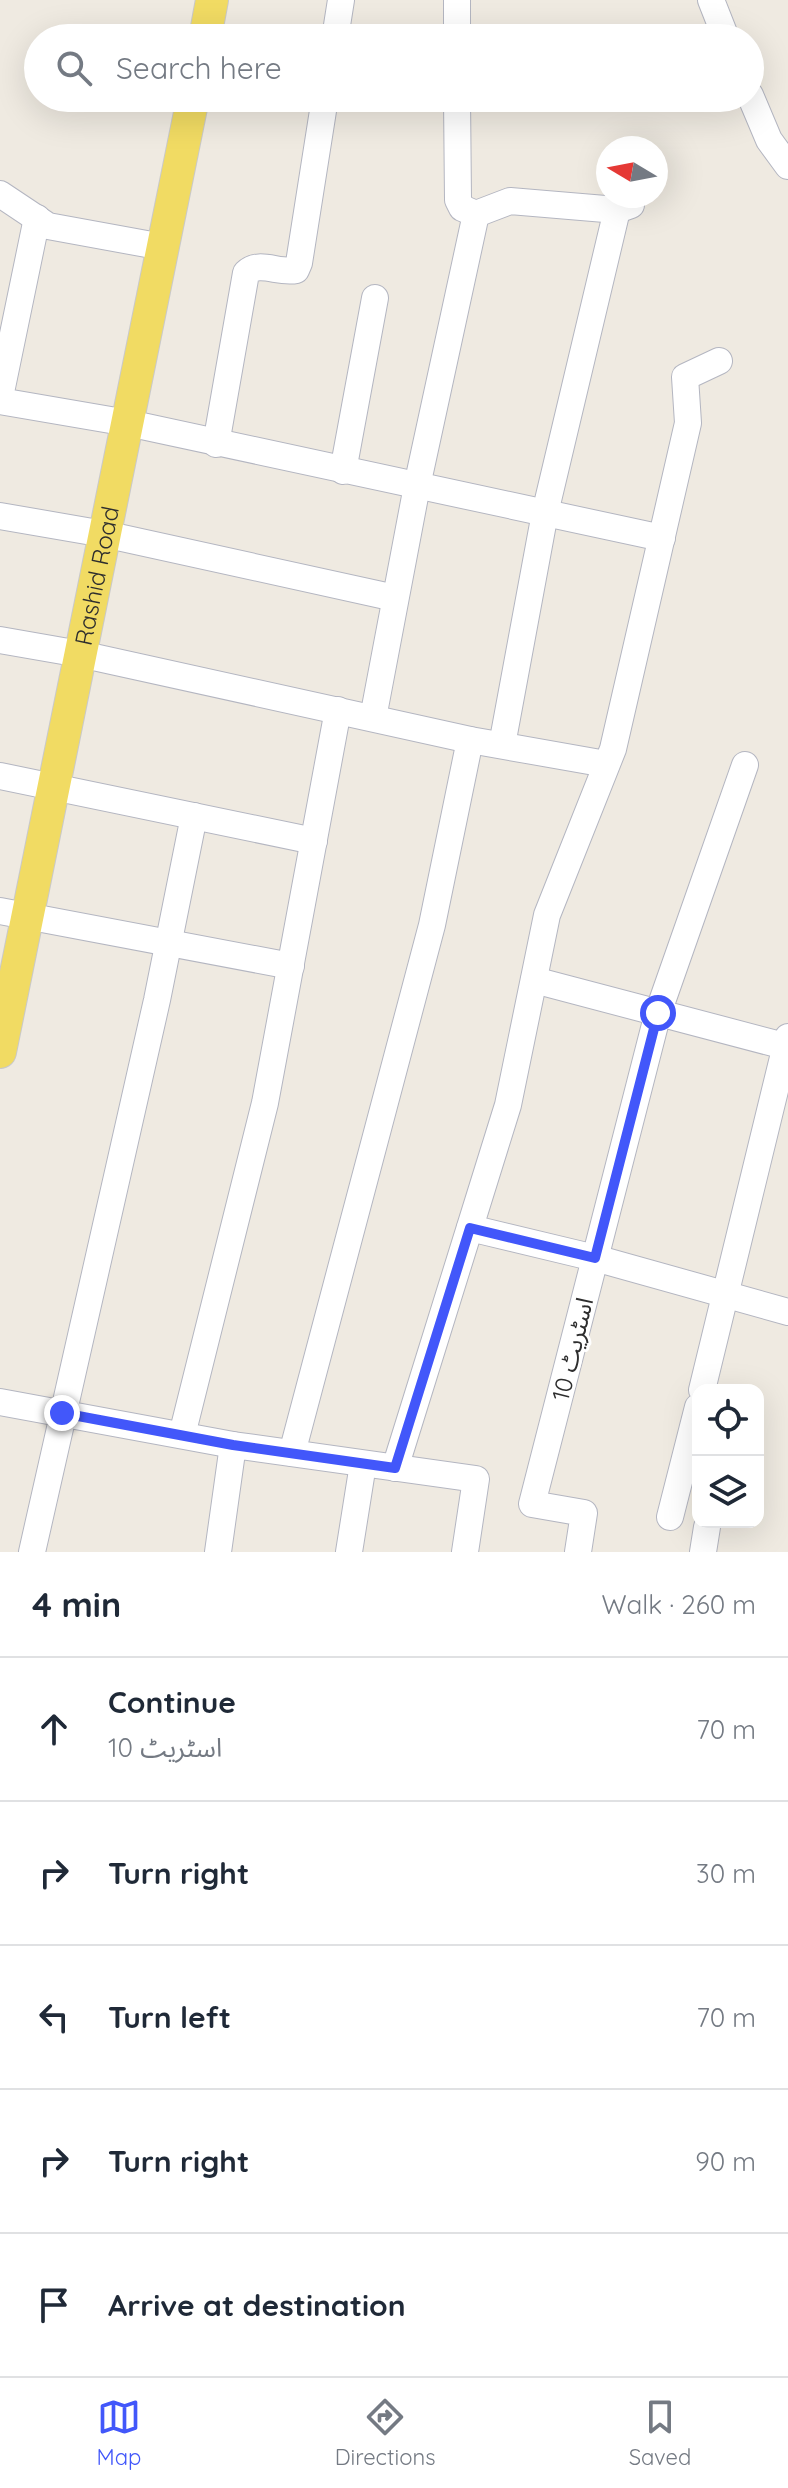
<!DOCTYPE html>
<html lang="en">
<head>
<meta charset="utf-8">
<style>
  body { margin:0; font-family:Quicksand,"Noto Sans Arabic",sans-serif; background:#f2f2f3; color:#1f2937 }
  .controls { position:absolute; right:24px; bottom:24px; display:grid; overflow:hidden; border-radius:16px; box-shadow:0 8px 32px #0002 }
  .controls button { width:72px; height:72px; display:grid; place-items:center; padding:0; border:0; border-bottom:2px solid #e0e1e3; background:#fff; color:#1f2937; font:40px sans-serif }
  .compass { position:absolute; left:596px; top:136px; width:72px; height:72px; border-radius:50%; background:#fff; box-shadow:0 8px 32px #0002; rotate:280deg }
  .stop { position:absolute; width:24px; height:24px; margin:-18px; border:6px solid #4257fa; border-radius:50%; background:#fff }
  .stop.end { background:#4257fa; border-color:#fff; box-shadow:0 2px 8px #0008 }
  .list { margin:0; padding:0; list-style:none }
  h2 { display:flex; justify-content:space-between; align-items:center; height:104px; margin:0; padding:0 32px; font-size:34px }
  h2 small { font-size:26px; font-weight:400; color:#747a83 }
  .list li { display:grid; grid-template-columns:52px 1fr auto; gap:24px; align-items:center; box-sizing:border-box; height:144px; padding:0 32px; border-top:2px solid #e0e1e3 }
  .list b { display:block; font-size:30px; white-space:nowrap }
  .list p { margin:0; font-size:26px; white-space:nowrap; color:#747a83 }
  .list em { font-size:26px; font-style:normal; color:#747a83 }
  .icon { flex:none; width:44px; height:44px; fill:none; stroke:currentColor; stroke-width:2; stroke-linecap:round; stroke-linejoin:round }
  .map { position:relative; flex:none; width:788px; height:1552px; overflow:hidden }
  .search { position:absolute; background:#fff; box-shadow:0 8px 32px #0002; left:24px; right:24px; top:24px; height:88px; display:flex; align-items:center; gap:20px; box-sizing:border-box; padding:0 28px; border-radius:44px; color:#747a83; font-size:30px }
  .sheet { height:824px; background:#fff }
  nav { display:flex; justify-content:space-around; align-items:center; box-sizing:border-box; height:112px; border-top:2px solid #e0e1e3; background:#fff; font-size:22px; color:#747a83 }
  nav a { display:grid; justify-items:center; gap:4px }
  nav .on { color:#4257fa }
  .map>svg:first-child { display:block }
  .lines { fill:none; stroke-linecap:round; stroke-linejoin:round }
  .minor-casing { stroke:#b4b6c1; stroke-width:28 }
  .major-casing { stroke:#c9c9c9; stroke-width:34 }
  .minor { stroke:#fff; stroke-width:26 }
  .major { stroke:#f1db63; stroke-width:32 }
  .route { stroke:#4257fa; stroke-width:10 }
  .labels { text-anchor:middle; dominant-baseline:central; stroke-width:6; stroke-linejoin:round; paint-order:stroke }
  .street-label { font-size:24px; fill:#2e2e2e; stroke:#fff }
</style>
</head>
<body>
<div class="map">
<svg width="788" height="1552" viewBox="0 0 788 1552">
  <rect width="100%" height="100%" fill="#efeae1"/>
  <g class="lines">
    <defs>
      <g id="minor">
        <polyline points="457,0 457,38"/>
        <polyline points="711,0 726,38"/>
        <polyline points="335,38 341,0"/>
        <polyline points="750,95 769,140 788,166"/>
        <polyline points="457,98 458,200 462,208 476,214 510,201 617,210 631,205"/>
        <polyline points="0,194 48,226 163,247"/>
        <polyline points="0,397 37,218"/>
        <polyline points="0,401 128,423 662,538"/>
        <path d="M216,444L246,273C259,260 279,274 296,270L299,263L325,98"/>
        <polyline points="343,471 375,298"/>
        <polyline points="0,516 104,534 395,598"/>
        <polyline points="0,640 80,654 470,740 606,764"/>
        <polyline points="373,718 417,486 476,214"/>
        <polyline points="502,745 545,513 617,210"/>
        <polyline points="0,776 314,841"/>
        <polyline points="0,911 291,966"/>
        <polyline points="534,980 788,1047"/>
        <polyline points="470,1228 595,1258 788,1312"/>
        <polyline points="702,1390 788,1037"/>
        <polyline points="0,1402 233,1445"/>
        <polyline points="182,1435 265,1103 338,710"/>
        <polyline points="292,1453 432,925 470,740"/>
        <polyline points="395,1468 508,1105 547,915 613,749 688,423 685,377 719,361"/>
        <polyline points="670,1517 698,1407"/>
        <polyline points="32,1552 157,1000 194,816"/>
        <polyline points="218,1552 233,1445 476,1479 465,1552"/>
        <polyline points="349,1552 363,1464"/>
        <polyline points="578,1552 584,1513 532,1504 658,1013 745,765"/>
        <polyline points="703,1552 707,1527"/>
      </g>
      <g id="major">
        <polyline points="205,38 212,0"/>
        <path id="s1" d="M0,1052L193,98"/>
      </g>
    </defs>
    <use href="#minor" class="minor-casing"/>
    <use href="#major" class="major-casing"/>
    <use href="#minor" class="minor"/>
    <use href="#major" class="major"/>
  </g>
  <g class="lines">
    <polyline class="route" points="62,1413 233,1445 395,1468 470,1228 595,1258 658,1013"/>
  </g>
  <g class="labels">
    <g class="street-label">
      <text stroke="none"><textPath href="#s1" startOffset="486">Rashid Road</textPath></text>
      <text transform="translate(572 1349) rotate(-76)">اسٹریٹ 10</text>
    </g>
  </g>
</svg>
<div class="controls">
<button><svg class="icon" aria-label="locate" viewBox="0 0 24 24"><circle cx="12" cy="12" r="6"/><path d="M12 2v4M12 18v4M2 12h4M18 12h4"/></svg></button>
<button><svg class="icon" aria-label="layers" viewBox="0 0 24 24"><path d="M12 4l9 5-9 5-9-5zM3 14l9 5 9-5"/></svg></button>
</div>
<svg class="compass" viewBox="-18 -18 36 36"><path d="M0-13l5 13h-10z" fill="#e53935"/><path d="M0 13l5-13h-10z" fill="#747a83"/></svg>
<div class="stop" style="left:658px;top:1013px"></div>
<div class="stop end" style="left:62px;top:1413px"></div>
<div class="search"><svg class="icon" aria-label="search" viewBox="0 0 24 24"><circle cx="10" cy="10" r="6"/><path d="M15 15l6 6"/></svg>Search here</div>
</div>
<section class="sheet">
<h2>4 min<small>Walk · 260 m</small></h2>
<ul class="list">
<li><svg class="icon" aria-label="ahead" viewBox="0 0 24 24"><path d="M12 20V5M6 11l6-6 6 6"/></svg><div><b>Continue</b><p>اسٹریٹ 10</p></div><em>70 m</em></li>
<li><svg class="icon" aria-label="right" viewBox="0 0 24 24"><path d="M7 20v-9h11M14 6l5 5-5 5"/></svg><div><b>Turn right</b></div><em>30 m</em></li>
<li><svg class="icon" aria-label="left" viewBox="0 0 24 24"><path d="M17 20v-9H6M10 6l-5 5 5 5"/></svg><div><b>Turn left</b></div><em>70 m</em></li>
<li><svg class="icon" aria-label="right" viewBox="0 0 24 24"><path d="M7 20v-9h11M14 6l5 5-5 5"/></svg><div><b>Turn right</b></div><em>90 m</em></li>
<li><svg class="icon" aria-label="arrive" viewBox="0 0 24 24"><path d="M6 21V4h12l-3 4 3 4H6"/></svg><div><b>Arrive at destination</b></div></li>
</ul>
</section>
<nav>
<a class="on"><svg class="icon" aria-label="map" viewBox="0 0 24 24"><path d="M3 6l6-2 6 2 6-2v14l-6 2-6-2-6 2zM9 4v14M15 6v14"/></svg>Map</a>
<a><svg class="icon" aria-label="directions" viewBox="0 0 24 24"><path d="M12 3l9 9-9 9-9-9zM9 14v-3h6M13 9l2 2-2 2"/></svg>Directions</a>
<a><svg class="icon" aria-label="saved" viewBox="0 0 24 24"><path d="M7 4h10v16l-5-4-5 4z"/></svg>Saved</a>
</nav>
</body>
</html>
